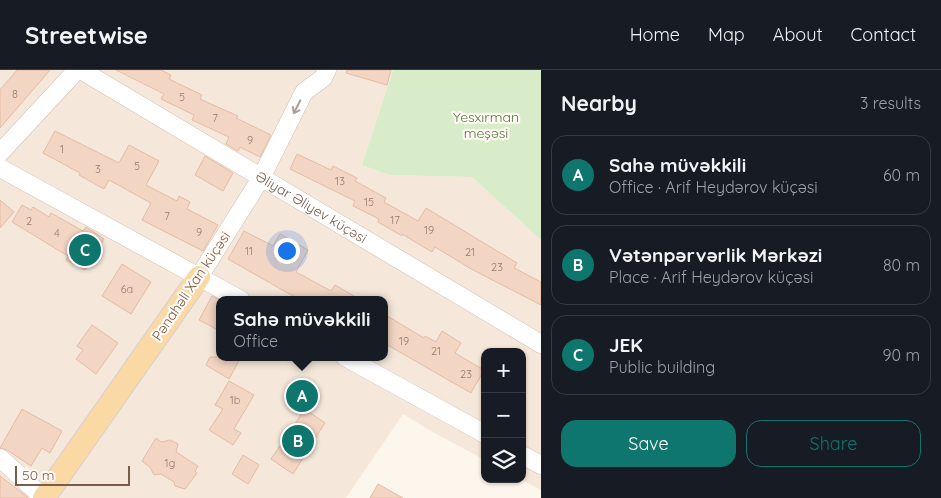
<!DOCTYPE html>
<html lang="en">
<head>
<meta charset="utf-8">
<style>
  body { margin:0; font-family:Quicksand,sans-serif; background:#242831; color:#f1f3f6 }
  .controls { position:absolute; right:15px; bottom:15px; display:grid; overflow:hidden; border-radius:10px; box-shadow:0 1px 4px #0004 }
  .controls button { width:45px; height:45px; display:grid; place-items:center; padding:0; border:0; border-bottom:1px solid #363941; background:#171b24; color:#f1f3f6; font:25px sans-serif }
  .scale { position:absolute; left:15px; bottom:12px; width:115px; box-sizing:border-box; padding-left:5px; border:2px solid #7a5c4d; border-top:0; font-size:14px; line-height:18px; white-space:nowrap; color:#7a5c4d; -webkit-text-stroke:4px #fffaf3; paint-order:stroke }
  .you { position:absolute; left:286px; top:180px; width:18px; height:18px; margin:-12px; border:4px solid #fff; border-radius:50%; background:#1a73e8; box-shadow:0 0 0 8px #1a73e833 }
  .badge { display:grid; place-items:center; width:32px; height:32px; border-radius:50%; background:#0f766e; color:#fff; font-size:16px; font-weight:700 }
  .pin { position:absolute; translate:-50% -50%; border:2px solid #fff; box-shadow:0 1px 5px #0006 }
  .popup { position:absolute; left:216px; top:226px; width:172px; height:65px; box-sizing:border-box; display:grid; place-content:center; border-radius:10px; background:#171b24; filter:drop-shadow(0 1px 4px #0005); font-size:16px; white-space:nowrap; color:#9ea1a6 }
  .popup b { font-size:19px; color:#f1f3f6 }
  .popup::after { content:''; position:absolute; left:50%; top:100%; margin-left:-10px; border:10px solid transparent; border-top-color:#171b24 }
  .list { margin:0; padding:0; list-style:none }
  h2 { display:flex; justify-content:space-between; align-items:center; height:65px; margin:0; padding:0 20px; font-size:21px }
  h2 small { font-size:16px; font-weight:400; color:#9ea1a6 }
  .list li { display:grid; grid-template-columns:32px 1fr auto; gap:15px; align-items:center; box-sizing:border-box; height:80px; margin:0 10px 10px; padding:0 10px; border:1px solid #363941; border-radius:15px }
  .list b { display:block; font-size:19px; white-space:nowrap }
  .list p { margin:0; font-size:16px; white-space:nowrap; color:#9ea1a6 }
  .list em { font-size:16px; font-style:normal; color:#9ea1a6 }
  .actions { display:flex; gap:10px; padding:15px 20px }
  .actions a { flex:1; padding:11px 0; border:1px solid #0f766e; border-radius:15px; text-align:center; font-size:18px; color:#0f766e }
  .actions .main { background:#0f766e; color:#fff }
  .icon { flex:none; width:28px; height:28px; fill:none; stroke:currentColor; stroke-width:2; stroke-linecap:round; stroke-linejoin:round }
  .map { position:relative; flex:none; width:541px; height:428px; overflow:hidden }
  header { display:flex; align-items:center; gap:30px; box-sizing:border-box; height:70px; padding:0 25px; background:#171b24; border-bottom:1px solid #363941 }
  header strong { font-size:24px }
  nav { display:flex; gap:28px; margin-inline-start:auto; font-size:18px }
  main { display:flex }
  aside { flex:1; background:#171b24 }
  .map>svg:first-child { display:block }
  .residential { fill:#f5e8da; fill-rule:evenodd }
  .green { fill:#d8ecc9 }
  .building { fill:#f3d5c3; stroke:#e6bba3 }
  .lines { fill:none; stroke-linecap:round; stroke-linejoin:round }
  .minor-casing { stroke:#d1beb0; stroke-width:19 }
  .major-casing { stroke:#dad1cd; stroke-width:24 }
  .minor { stroke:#fff; stroke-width:18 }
  .major { stroke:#fbd9a5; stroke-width:22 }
  .oneway { stroke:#af9d94 }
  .labels { text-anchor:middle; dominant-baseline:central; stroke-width:4.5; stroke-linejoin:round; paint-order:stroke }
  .number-label { font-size:11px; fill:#987a6a }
  .park-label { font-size:14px; fill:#537a41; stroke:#fffaf3 }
  .street-label { font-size:14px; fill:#7a5c4d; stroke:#fffaf3 }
</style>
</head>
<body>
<header>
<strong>Streetwise</strong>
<nav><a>Home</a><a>Map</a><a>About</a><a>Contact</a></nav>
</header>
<main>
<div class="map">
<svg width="541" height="428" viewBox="0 0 541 428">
  <rect width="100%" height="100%" fill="#fdf6ec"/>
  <path class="residential" d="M0,0H393L362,95L389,105L472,107L541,170V420L520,409H522V282H485V390L427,359L403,344L346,428H0ZM220,230H384V287H220Z"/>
  <polygon class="green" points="393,0 541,0 541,170 472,107 389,105 362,95"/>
  <g class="building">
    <polygon points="17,0 50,0 0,58 0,20"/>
    <polygon points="116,0 161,0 171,5 169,9 202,25 200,29 238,46 236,48 271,65 260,87 240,77 238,81 226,74 229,67 192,50 194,45 161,29 164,24"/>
    <polygon points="347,0 391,0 387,15 346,3"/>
    <polygon points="55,61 119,93 129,75 159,91 146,115 177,131 179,126 190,132 187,139 218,155 203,181 142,150 151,133 109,110 104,119 79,105 80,103 43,83"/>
    <polygon points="297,84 331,100 333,96 357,108 355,111 386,128 384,132 418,151 426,138 517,193 514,198 541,212 541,235 473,200 435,177 432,182 402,164 402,166 378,152 379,149 353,136 355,131 290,99"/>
    <polygon points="205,86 233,103 223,121 195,105"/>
    <polygon points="0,130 14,142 0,158"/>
    <polygon points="22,135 31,140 33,137 49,147 51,143 83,161 86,157 104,169 85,200 66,190 68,186 12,152"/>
    <polygon points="244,161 273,176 280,164 308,180 296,202 331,221 335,215 361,230 300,230 228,189"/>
    <polygon points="122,194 151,212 131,244 102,226"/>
    <polygon points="212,226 220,230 220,261 199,250"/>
    <polygon points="384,244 424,268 425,266 436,272 442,261 461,273 455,283 484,300 471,323 384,273"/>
    <polygon points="92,255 118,273 96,304 76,289 83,280 77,276"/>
    <polygon points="210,287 241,287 229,309 206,295"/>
    <polygon points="229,311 254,325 234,359 241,363 233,375 209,360 223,339 215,335"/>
    <polygon points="22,339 62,361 50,383 42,378 31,396 7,380 0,378"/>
    <polygon points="305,339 325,353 293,404 271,389"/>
    <polygon points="156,368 161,372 170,370 178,374 176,382 198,396 195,401 197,403 185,419 175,416 174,412 161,404 154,405 150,397 142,391"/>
    <polygon points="243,385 259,395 248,414 232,404"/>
    <polygon points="0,406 25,425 28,428 0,428"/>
    <polygon points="378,414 403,428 370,428"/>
  </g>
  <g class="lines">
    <defs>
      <g id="minor">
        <path id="s1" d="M81,0L541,274"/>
        <polyline points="0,83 77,0"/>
        <polyline points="0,98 241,230"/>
        <polyline points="199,207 261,108 304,22 323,8 327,0"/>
        <polyline points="345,287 485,364"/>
        <polyline points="522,385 541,395"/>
        <polyline points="0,388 34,419 42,428"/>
      </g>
      <polyline id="major" points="44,428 199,207"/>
    </defs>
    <use href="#minor" class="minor-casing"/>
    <use href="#major" class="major-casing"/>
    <use href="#minor" class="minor"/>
    <use href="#major" class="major"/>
  </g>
  <defs><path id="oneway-shaft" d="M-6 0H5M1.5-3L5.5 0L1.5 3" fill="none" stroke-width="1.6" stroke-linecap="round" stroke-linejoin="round" transform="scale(1.25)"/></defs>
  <use class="oneway" href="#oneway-shaft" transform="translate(297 37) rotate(117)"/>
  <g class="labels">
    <g class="number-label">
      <text x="15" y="24">8</text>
      <text x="182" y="27">5</text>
      <text x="215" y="48">7</text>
      <text x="250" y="70">9</text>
      <text x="62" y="79">1</text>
      <text x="137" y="96">5</text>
      <text x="98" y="99">3</text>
      <text x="340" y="111">13</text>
      <text x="369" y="132">15</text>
      <text x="167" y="146">7</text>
      <text x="395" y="150">17</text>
      <text x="29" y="151">2</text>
      <text x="429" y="160">19</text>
      <text x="199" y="162">9</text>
      <text x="57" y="163">4</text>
      <text x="249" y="181">11</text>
      <text x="470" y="182">21</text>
      <text x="497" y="197">23</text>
      <text x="127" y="219">6a</text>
      <text x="404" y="271">19</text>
      <text x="436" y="281">21</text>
      <text x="466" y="304">23</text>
      <text x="235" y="330">1b</text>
      <text x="170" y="393">1g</text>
    </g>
    <g class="park-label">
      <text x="486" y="47">Yesxırman<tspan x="486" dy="16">meşəsi</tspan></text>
    </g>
    <g class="street-label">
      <text stroke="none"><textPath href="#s1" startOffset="268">Əliyar Əliyev küçəsi</textPath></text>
      <text transform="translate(191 216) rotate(-56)">Pənahəli Xan küçəsi</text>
    </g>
  </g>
</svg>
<div class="controls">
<button>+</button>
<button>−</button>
<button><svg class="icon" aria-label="layers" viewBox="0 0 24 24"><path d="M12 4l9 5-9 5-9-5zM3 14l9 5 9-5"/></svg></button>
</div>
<div class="scale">50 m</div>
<div class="you"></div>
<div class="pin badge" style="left:302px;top:326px">A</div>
<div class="popup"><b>Sahə müvəkkili</b>Office</div>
<div class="pin badge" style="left:298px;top:371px">B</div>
<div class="pin badge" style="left:85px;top:180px">C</div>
</div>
<aside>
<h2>Nearby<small>3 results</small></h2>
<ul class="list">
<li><span class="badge">A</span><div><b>Sahə müvəkkili</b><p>Office · Arif Heydərov küçəsi</p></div><em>60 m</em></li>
<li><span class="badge">B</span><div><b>Vətənpərvərlik Mərkəzi</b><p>Place · Arif Heydərov küçəsi</p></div><em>80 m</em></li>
<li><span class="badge">C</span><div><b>JEK</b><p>Public building</p></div><em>90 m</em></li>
</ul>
<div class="actions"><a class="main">Save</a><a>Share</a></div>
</aside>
</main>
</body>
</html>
